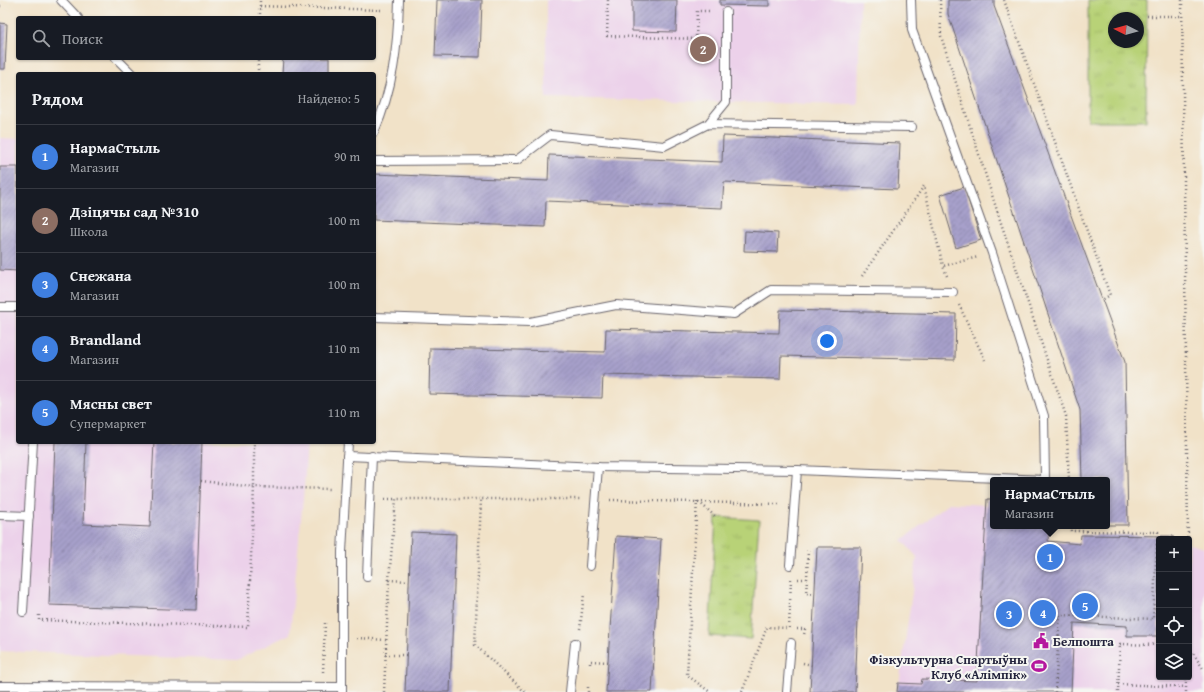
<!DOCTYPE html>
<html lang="ru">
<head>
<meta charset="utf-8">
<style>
  body { margin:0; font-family:"Gentium Book Plus",serif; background:#242831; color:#f1f3f6 }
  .controls { position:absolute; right:12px; bottom:12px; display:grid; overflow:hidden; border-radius:4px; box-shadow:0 1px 3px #0004 }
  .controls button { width:36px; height:36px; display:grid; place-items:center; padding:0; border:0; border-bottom:1px solid #363941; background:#171b24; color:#f1f3f6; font:20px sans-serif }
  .compass { position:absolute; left:1108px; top:12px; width:36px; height:36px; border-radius:50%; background:#171b24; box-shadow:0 1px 3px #0004; rotate:276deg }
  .you { position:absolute; left:827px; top:341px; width:14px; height:14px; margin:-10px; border:3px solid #fff; border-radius:50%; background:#1a73e8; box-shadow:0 0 0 6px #1a73e833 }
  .badge { display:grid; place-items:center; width:26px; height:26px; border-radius:50%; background:#1a73e8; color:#fff; font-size:13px; font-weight:700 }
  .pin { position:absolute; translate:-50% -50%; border:2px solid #fff; box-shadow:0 1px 4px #0006 }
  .popup { position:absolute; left:990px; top:477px; width:120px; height:52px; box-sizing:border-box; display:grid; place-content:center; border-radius:4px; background:#171b24; filter:drop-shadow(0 1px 3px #0005); font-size:13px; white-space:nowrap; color:#9ea1a6 }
  .popup b { font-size:15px; color:#f1f3f6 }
  .popup::after { content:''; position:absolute; left:50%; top:100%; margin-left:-8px; border:8px solid transparent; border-top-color:#171b24 }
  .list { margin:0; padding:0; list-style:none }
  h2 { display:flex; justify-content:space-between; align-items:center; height:52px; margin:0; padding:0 16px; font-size:17px }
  h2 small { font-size:13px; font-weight:400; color:#9ea1a6 }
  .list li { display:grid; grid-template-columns:26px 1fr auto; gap:12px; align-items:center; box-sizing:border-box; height:64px; padding:0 16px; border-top:1px solid #363941 }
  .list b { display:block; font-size:15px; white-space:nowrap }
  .list p { margin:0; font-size:13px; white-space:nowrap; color:#9ea1a6 }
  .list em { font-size:13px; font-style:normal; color:#9ea1a6 }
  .icon { flex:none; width:22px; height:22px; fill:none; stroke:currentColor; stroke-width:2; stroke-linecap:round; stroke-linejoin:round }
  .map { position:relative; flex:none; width:1204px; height:692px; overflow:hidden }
  .search { position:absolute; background:#171b24; box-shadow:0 1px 3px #0004; left:16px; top:16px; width:360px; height:44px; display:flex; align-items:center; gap:10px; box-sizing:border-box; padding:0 14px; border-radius:4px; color:#9ea1a6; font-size:15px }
  .panel { position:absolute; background:#171b24; box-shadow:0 1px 3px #0004; left:16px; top:72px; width:360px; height:372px; border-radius:4px }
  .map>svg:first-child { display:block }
  .built { fill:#ecd1ea }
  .grass { fill:url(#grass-tufts); stroke:#6d7a59; fill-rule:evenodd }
  .building { fill:url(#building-hatch) }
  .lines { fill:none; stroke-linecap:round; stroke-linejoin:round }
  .service-casing { stroke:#6a656c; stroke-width:10 }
  .path { stroke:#6a656c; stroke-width:2.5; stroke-dasharray:1 3; stroke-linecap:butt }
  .service { stroke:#fff; stroke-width:8 }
  .labels { text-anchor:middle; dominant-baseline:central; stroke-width:4; stroke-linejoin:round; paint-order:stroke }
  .poi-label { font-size:13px; font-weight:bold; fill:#22223b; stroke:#f6f6f2; text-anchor:start }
</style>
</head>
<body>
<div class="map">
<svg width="1204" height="692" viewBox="0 0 1204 692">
  <defs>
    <pattern id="grass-tufts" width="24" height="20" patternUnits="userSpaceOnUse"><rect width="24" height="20" fill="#b8d277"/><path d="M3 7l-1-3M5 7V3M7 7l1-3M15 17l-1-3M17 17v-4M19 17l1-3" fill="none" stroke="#9eb468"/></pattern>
    <pattern id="building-hatch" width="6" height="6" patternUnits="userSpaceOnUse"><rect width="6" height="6" fill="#a7a0cb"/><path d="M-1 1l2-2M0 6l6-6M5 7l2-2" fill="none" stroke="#8882a6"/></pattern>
  </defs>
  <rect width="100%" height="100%" fill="#f6f6f2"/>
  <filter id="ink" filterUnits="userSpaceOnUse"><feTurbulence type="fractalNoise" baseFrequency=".025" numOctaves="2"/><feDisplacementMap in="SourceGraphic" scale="8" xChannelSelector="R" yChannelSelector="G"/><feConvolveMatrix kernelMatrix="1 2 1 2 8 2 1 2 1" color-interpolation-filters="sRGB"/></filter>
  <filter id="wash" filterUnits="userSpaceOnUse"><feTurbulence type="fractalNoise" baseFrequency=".012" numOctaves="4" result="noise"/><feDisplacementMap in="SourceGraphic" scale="16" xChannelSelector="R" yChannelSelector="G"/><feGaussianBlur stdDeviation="0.9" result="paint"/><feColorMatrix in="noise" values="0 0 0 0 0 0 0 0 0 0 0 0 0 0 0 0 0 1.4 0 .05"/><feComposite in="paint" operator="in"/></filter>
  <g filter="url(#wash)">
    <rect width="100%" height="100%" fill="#f1e2c8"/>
    <g class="built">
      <polygon points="546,0 860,0 858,105 546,98"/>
      <polygon points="0,138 18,139 18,442 307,442 304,488 290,634 237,660 0,651"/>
      <polygon points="987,499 993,499 993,526 1049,526 1049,541 1080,544 1081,535 1158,536 1170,539 1159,539 1159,677 1189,677 1189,544 1204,548 1204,692 898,692 917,557 902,540 949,503 986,505"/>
    </g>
    <g class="grass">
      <path d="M1088,0H1147L1146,121H1088ZM1114,18H1138V42H1114Z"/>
      <polygon points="716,517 759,520 751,639 709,636"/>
    </g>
    <g id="blocks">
      <g class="building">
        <polygon points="437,0 482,0 480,57 435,56"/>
        <polygon points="632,0 677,0 676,32 632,31"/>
        <polygon points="720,0 769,0 769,6 720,5"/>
        <polygon points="948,0 994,0 994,6 1125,362 1128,525 1107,525 1107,480 1082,480 1080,410 948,14"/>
        <polygon points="0,23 7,24 5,69 0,69"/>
        <polygon points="283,58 329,58 329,74 282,74"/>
        <polygon points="723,136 900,143 898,189 724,182 722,208 546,201 545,227 374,220 374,174 548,181 549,155 722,162"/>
        <polygon points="0,167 18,167 18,271 0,270"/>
        <polygon points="964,187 981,240 956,248 940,195"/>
        <polygon points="745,231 778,233 777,252 744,251"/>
        <polygon points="780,310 956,314 955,360 781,356 780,379 603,375 602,398 429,394 430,348 605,352 606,329 779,333"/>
        <polygon points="55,442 86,442 83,524 150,527 154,442 202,442 196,610 49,605"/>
        <polygon points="987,499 993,499 993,526 1049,526 1048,541 1080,544 1081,535 1173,536 1173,539 1159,539 1158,636 1127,636 1127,626 1074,623 1071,692 897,692 898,683 921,684 922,679 977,681"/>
        <polygon points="411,532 456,534 450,692 405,692"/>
        <polygon points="616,536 661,539 652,692 606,692"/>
        <polygon points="817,547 861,547 855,692 810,692"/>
      </g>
    </g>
  </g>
  <g filter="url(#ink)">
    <use href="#blocks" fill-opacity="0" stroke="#6a656c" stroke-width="1"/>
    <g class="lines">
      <defs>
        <g id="service">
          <polyline points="61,0 78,18"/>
          <polyline points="116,58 132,74"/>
          <polyline points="708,124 726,102 726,12"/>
          <path d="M374,132C393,90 398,45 399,0"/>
          <polyline points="374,161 517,160 550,135 664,146 708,124 912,127"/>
          <polyline points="0,307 18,307"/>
          <polyline points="374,317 530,322 616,305 734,314 771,290 953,292"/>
          <polyline points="347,456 598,467 797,470 1045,480 1044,416 992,253 912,30 911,0"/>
          <polyline points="0,515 29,516"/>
          <polyline points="790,565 797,470"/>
          <polyline points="590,566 598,467"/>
          <polyline points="367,577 372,456"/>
          <polyline points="23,612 33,442"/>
          <polyline points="0,686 342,687"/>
          <polyline points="342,691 342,552 348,442"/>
          <polyline points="570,692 575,643"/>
          <polyline points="787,692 791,643"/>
        </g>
      </defs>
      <use href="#service" class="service-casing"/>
      <g class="path">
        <polyline points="608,0 607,36 696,39 697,11 711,11"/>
        <polyline points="940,0 941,36 1001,223 1066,416 1069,480"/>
        <polyline points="1004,0 1110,295 1102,300"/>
        <polyline points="1182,0 1188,539"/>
        <polyline points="0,6 2,6"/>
        <polyline points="260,6 383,10"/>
        <polyline points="1147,16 1183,16"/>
        <polyline points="260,18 260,0"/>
        <polyline points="258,74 258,58"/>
        <polyline points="862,276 924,186 943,266"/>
        <polyline points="947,276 943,266 978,257"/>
        <polyline points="959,305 985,360"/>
        <polyline points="201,481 254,487 330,489"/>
        <polyline points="385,499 396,499"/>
        <polyline points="610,500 779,504"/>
        <polyline points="697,501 687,675 710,692"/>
        <polyline points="699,502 716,517"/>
        <polyline points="1070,526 1071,531 1158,532 1157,544 1159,544"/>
        <polyline points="798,579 807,579 806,593 815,594"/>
        <polyline points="807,579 808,549"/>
        <polyline points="389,580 396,499 481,499"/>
        <polyline points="39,615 39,620 248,627 254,487 254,442"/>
        <polyline points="789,628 791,579"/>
        <polyline points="580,629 584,594"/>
        <polyline points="797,629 805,629 804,635"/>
        <polyline points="357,638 386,640"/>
        <polyline points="1189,647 1204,670"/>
        <polyline points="385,655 406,655"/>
        <polyline points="803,663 812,665"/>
        <polyline points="590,664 590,661 608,662"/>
        <polyline points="323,672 325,623"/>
        <polyline points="1118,684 1186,687"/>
        <polyline points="384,692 389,580 409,581"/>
        <polyline points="525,692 475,645 481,499 581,499"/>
        <polyline points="588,692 588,681"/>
        <polyline points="742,692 767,627 786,628"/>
        <polyline points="1055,692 1060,615 1153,619 1157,544"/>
        <polyline points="1118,692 1120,644 1159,645"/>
        <polyline points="1186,692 1186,677"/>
      </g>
      <use href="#service" class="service"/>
    </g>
  </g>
  <defs>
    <symbol id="civic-bare" viewBox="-9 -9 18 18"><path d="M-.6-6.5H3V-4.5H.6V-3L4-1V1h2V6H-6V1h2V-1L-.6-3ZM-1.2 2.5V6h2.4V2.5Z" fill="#b5179e" stroke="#f6f6f2" stroke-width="2.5" paint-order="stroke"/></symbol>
    <symbol id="stadium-bare" viewBox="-9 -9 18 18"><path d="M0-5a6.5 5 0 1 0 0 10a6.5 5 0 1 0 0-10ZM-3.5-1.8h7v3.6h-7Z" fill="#b5179e" stroke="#f6f6f2" stroke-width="2.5" paint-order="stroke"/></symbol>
  </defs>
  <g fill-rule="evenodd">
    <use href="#civic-bare" x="1030" y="630" width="22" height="22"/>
    <use href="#stadium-bare" x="1028" y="655" width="22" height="22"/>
  </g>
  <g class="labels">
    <g class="poi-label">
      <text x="1053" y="641">Белпошта</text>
      <text x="1027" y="659" text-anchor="end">Фізкультурна Спартыўны<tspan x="1027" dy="15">Клуб «Алімпік»</tspan></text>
    </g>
  </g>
</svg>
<div class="controls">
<button>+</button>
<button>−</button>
<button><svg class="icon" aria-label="locate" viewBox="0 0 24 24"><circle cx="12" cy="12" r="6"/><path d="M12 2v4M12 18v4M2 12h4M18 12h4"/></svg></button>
<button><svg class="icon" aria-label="layers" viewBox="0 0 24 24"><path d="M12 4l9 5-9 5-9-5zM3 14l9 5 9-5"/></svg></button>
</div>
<svg class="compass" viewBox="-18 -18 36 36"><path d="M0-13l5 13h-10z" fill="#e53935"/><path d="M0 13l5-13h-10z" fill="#9ea1a6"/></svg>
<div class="you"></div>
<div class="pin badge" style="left:1050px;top:557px;background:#3f7fe0">1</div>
<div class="popup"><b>НармаСтыль</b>Магазин</div>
<div class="pin badge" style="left:703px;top:49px;background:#8d6e63">2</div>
<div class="pin badge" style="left:1009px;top:614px;background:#3f7fe0">3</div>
<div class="pin badge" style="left:1043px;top:613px;background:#3f7fe0">4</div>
<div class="pin badge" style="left:1085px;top:606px;background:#3f7fe0">5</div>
<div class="search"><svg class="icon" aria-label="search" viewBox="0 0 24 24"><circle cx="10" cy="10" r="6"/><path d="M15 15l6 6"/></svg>Поиск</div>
<section class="panel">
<h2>Рядом<small>Найдено: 5</small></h2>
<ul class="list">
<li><span class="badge" style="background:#3f7fe0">1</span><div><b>НармаСтыль</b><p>Магазин</p></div><em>90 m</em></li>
<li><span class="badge" style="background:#8d6e63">2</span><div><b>Дзіцячы сад №310</b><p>Школа</p></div><em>100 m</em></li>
<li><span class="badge" style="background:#3f7fe0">3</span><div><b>Снежана</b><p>Магазин</p></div><em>100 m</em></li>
<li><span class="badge" style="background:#3f7fe0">4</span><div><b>Brandland</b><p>Магазин</p></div><em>110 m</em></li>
<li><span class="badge" style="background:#3f7fe0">5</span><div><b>Мясны свет</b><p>Супермаркет</p></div><em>110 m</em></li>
</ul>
</section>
</div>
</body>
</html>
